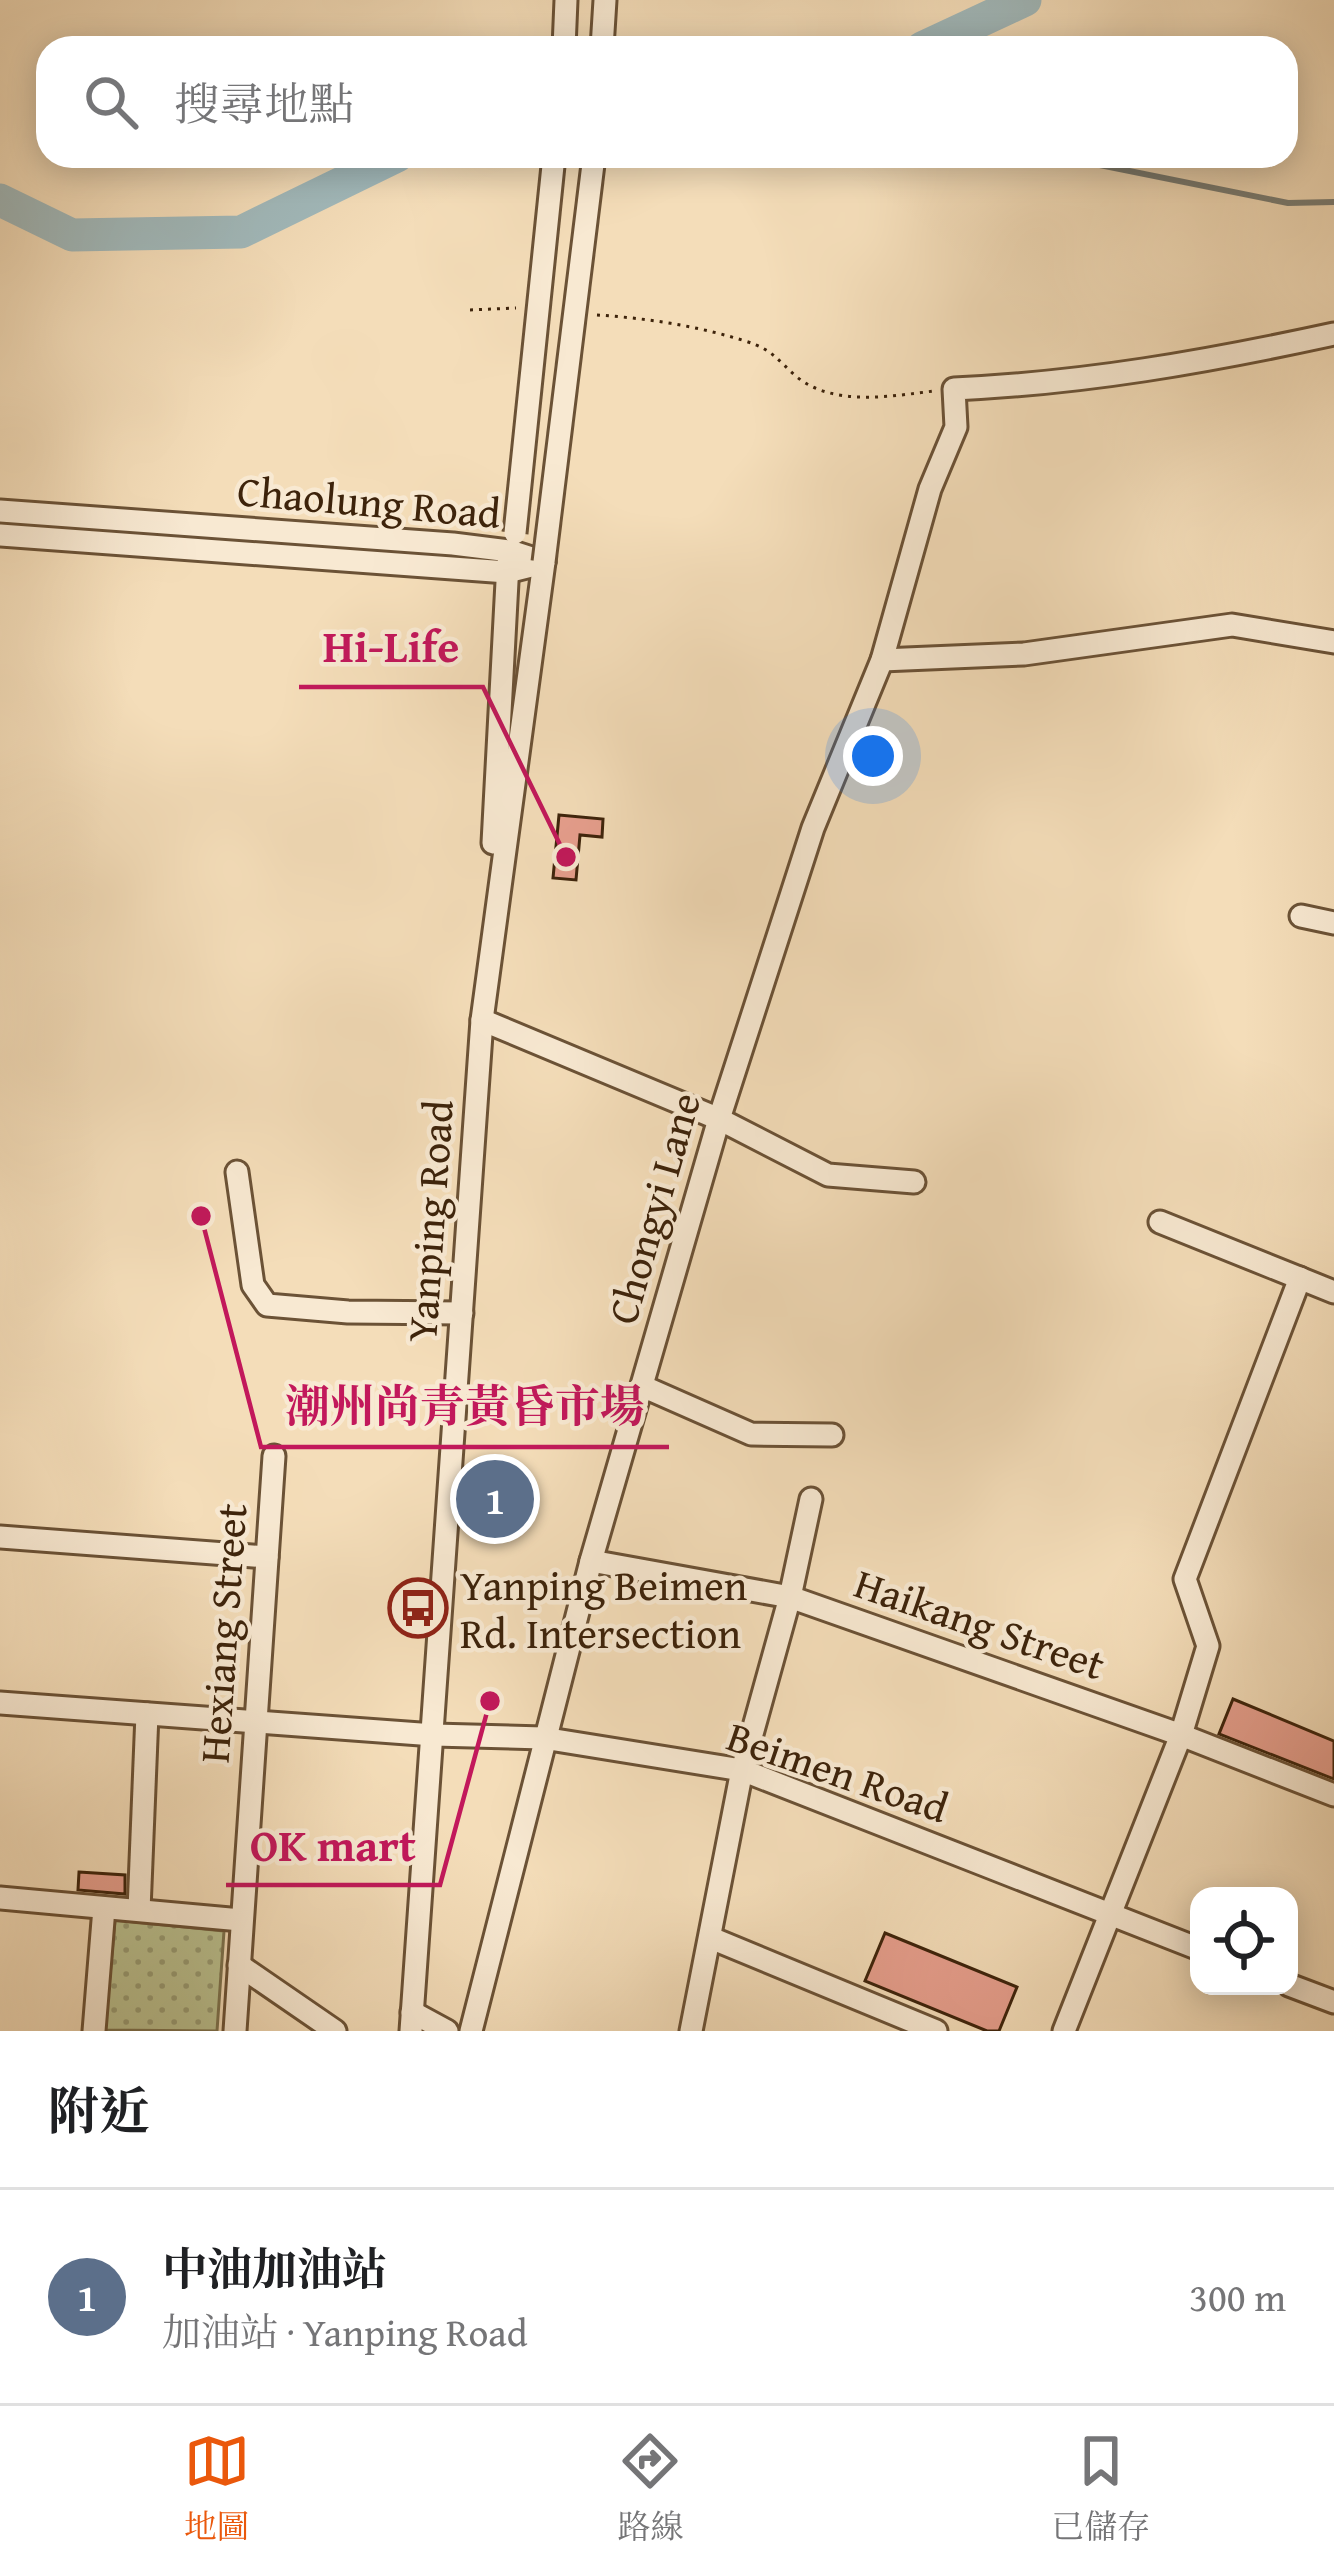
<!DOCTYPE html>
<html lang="zh-TW">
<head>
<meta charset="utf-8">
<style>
  body { margin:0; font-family:"Gentium Book Plus","Noto Serif TC",serif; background:#f2f2f2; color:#202124 }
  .controls { position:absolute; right:36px; bottom:36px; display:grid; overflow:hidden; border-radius:24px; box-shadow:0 6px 30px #0003 }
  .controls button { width:108px; height:108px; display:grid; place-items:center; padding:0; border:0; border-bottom:3px solid #e0e0e0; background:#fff; color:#202124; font:60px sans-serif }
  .you { position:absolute; left:873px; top:756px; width:42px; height:42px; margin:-30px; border:9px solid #fff; border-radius:50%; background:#1a73e8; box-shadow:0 0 0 18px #1a73e833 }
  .badge { display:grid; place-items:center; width:78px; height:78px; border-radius:50%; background:#ea580c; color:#fff; font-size:39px; font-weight:700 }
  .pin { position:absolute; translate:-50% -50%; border:6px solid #fff; box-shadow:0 3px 12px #0006 }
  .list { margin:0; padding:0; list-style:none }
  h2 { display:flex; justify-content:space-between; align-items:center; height:156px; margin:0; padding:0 48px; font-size:51px }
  h2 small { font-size:39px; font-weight:400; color:#757577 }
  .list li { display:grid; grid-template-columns:78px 1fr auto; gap:36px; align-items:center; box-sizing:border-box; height:216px; padding:0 48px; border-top:3px solid #e0e0e0 }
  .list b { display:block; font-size:45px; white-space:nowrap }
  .list p { margin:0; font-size:39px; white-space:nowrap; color:#757577 }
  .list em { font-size:39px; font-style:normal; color:#757577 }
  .icon { flex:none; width:66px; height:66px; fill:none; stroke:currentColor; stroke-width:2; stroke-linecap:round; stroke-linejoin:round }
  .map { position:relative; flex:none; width:1334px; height:2031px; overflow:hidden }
  .search { position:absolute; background:#fff; box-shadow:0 6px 30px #0003; left:36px; right:36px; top:36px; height:132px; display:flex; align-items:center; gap:30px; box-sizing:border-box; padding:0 42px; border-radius:36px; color:#757577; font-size:45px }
  .sheet { height:372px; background:#fff }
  nav { display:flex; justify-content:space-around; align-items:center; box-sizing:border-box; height:168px; border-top:3px solid #e0e0e0; background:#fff; font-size:33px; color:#757577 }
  nav a { display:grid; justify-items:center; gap:6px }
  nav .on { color:#ea580c }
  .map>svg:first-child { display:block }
  .park { fill:url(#park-dots); stroke:#7c724e; stroke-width:3 }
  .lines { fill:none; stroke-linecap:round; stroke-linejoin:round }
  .stream { stroke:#797d75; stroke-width:6 }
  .river { stroke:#a1b9bb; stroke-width:33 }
  .building { fill:#e79f8e; stroke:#3d230b; stroke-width:3 }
  .minor-casing { stroke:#6b5236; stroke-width:27 }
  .path { stroke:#3d230b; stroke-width:3; stroke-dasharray:3 6; stroke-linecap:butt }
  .minor { stroke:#f8e9d2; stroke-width:21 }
  .minor-bridge-casing { stroke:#6b5236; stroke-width:27; stroke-linecap:butt }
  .minor-bridge { stroke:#f8e9d2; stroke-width:21 }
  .labels { text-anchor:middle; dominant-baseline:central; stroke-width:9; stroke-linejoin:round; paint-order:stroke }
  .street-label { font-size:42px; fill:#3d230b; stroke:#f8e9d2 }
  .poi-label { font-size:42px; fill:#3d230b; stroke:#f8e9d2; text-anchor:start }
  .leader { fill:none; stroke:#c2185b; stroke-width:4.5 }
  .callout-dot { fill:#c2185b; stroke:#f8e9d2; stroke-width:4.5 }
  .callout-label { font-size:45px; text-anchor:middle; font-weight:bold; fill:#c2185b; stroke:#f8e9d2; stroke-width:9; stroke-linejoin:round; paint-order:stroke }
</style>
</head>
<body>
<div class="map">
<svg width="1334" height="2031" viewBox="0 0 1334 2031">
  <defs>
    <pattern id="park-dots" width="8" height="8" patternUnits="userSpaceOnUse" patternTransform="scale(3)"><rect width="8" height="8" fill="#bac190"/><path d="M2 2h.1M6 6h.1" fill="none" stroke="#989c74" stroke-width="1.8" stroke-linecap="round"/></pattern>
  </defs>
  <rect width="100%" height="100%" fill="#f4ddb9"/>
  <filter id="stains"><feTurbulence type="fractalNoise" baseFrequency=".00167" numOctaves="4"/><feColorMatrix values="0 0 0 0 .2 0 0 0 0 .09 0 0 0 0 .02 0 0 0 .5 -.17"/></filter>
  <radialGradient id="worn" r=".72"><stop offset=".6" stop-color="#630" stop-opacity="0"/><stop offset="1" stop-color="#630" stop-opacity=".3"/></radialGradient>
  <polygon class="park" points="115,1920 224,1931 217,2031 105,2030"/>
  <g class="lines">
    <polyline class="stream" points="1055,156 1288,203 1334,202"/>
    <g class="river">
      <polyline points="922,48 1025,0"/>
      <polyline points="0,200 72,235 241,232 397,156"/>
    </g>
  </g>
  <g class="building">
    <polygon points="559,815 603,819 602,837 580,835 576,880 553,878"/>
    <polygon points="1233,1699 1334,1741 1334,1779 1219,1734"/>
    <polygon points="79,1872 125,1875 125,1894 78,1890"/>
    <polygon points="885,1933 1017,1987 999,2031 987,2031 865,1981"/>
  </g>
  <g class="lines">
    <defs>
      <g id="minor">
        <polyline points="564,48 566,0"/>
        <polyline points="602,48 605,0"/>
        <polyline points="0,511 453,544 510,551 544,562"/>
        <polyline points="0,535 507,572 543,563"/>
        <polyline points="882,660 1024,654 1232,625 1334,642"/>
        <polyline points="493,843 508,563"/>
        <polyline points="1301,916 1334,923"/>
        <polyline points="482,1020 719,1119 828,1175 914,1182"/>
        <polyline points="237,1172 253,1285 267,1305 348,1312 462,1313"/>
        <polyline points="1160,1222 1334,1292"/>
        <polyline points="642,1386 751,1434 832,1435"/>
        <polyline points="0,1537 267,1557"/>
        <polyline points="591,1561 790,1597 1181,1735 1334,1795"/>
        <polyline points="0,1703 434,1735 543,1738 742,1770 1199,1949"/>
        <polyline points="0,1898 241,1920"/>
        <polyline points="139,1910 147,1714"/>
        <polyline points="711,1938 936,2031"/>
        <polyline points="239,1965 335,2031"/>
        <polyline points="1289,1985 1334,2002"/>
        <polyline points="412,2012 447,2031"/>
        <polyline points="94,2031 104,1908"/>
        <polyline points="235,2031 274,1456"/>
        <polyline points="411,2031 482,1020 544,562"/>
        <path d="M471,2031L591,1561L719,1119L813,828L882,660L930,489L956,427L954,389C1085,383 1205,362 1334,334"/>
        <polyline points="691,2031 742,1770 790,1597 811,1499"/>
        <polyline points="1064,2031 1181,1735 1208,1646 1185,1579 1300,1278"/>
      </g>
    </defs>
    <use href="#minor" class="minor-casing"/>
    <g class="path">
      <polyline points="470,310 516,308"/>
      <path d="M597,315C646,318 698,326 745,341C774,350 777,360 797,377C834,407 892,396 934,391"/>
    </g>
    <use href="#minor" class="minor"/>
    <defs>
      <g id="minor-bridge">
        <polyline points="515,533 554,156"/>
        <polyline points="544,562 594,156"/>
      </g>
    </defs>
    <use href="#minor-bridge" class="minor-bridge-casing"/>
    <use href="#minor-bridge" class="minor-bridge"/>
  </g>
  <defs>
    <symbol id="bus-ring" viewBox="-11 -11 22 22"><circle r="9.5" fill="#f8e9d2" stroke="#8f2418" stroke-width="1.5"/><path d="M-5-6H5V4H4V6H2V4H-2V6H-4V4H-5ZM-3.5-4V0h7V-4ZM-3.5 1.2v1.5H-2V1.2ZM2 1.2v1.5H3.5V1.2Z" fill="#8f2418"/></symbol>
  </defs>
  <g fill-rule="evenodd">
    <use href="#bus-ring" x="385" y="1575" width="66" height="66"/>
  </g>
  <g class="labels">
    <g class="street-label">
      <text transform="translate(369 501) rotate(5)">Chaolung Road</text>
      <text transform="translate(653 1208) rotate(-74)">Chongyi Lane</text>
      <text transform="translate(429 1221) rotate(-86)">Yanping Road</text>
      <text transform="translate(980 1623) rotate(19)">Haikang Street</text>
      <text transform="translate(222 1633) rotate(-86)">Hexiang Street</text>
      <text transform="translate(838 1771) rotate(19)">Beimen Road</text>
    </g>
    <g class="poi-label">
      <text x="460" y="1584">Yanping Beimen<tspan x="460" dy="48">Rd. Intersection</tspan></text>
    </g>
  </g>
  <path class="leader" d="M566 857L483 687H299M201 1216L261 1447H669M490 1701L440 1885H226"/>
  <g class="callout-dot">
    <circle cx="566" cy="857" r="12"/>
    <circle cx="201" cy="1216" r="12"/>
    <circle cx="490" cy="1701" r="12"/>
  </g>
  <g class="callout-label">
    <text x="391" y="662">Hi-Life</text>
    <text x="465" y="1422">潮州尚青黃昏市場</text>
    <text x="333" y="1861">OK mart</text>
  </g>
  <rect width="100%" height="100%" filter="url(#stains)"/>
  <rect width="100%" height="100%" fill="url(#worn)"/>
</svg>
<div class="controls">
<button><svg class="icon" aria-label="locate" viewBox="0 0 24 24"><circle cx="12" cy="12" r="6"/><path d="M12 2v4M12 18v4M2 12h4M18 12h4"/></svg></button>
</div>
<div class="you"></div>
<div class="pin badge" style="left:495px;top:1499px;background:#5c6f8a">1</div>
<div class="search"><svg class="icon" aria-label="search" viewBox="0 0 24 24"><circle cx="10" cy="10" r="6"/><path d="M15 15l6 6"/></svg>搜尋地點</div>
</div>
<section class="sheet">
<h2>附近<small></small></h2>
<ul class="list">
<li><span class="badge" style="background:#5c6f8a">1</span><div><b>中油加油站</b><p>加油站 · Yanping Road</p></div><em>300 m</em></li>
</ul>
</section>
<nav>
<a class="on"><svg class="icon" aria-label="map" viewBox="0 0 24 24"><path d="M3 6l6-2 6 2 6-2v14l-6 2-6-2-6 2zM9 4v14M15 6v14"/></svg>地圖</a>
<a><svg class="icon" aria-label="directions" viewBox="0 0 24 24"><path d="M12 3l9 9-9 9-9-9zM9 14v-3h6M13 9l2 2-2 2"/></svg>路線</a>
<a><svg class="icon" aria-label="saved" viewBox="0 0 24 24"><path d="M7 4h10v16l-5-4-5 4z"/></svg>已儲存</a>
</nav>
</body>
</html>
